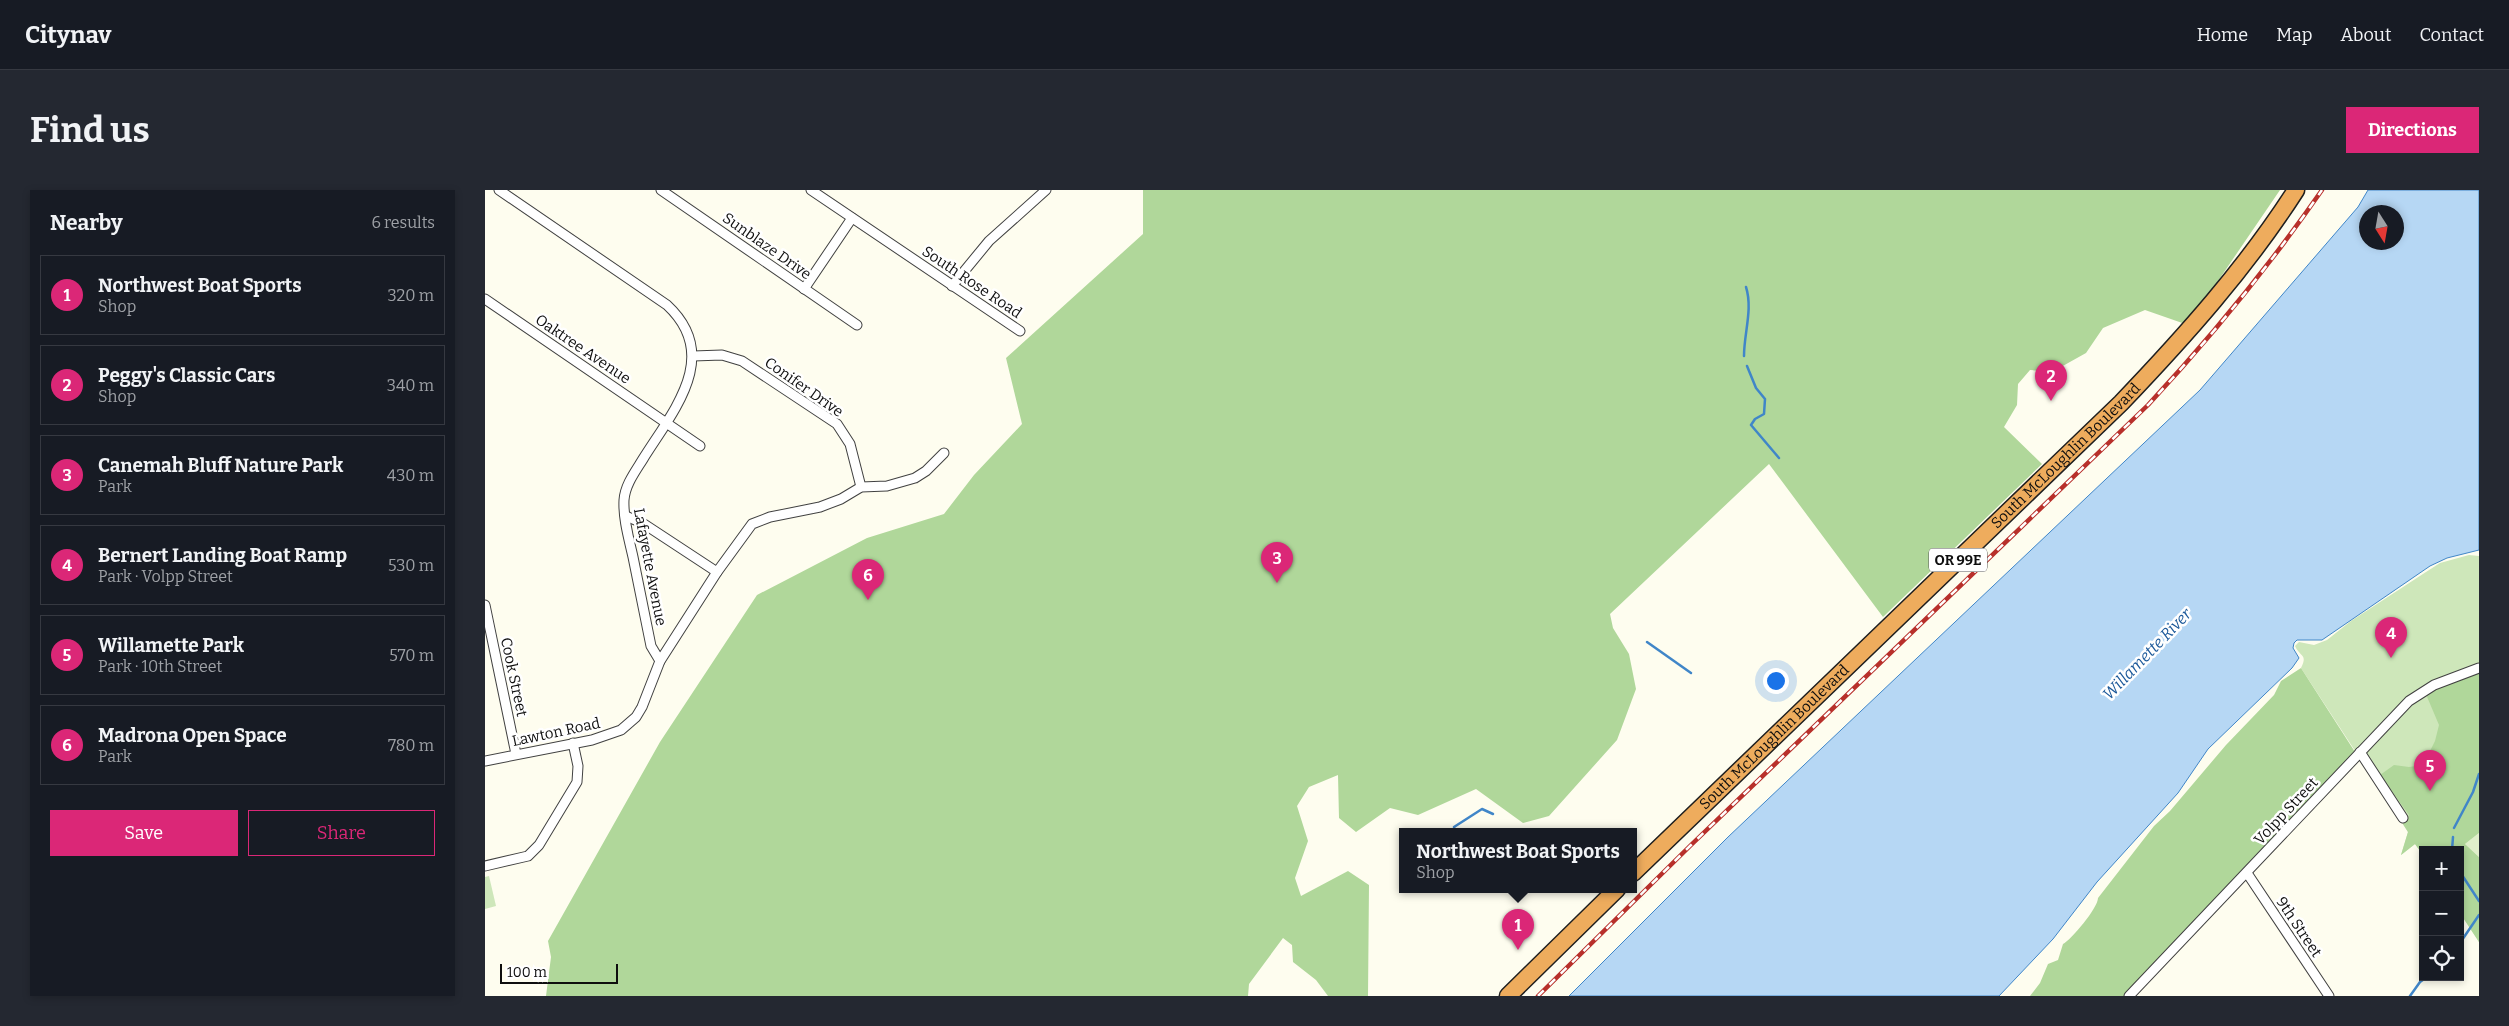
<!DOCTYPE html>
<html lang="en">
<head>
<meta charset="utf-8">
<style>
  body { margin:0; font-family:Bitter,serif; background:#242831; color:#f1f3f6 }
  .controls { position:absolute; right:15px; bottom:15px; display:grid; overflow:hidden; border-radius:0px; box-shadow:0 2px 8px #0003 }
  .controls button { width:45px; height:45px; display:grid; place-items:center; padding:0; border:0; border-bottom:1px solid #363941; background:#171b24; color:#f1f3f6; font:25px sans-serif }
  .compass { position:absolute; left:1874px; top:15px; width:45px; height:45px; border-radius:50%; background:#171b24; box-shadow:0 2px 8px #0003; rotate:169deg }
  .scale { position:absolute; left:15px; bottom:12px; width:118px; box-sizing:border-box; padding-left:5px; border:2px solid #0e0e0e; border-top:0; font-size:14px; line-height:18px; white-space:nowrap; color:#0e0e0e; -webkit-text-stroke:4px #fff; paint-order:stroke }
  .you { position:absolute; left:1290px; top:490px; width:18px; height:18px; margin:-12px; border:4px solid #fff; border-radius:50%; background:#1a73e8; box-shadow:0 0 0 8px #1a73e833 }
  .badge { display:grid; place-items:center; width:32px; height:32px; border-radius:50%; background:#db2777; color:#fff; font-size:16px; font-weight:700 }
  .pin { position:absolute; translate:-50% -41px; filter:drop-shadow(0 1px 2px #0008) }
  .pin::after { content:''; position:absolute; top:26px; width:18px; height:15px; background:inherit; clip-path:polygon(0 0,100% 0,50% 100%) }
  .popup { position:absolute; left:914px; top:638px; width:238px; height:65px; box-sizing:border-box; display:grid; place-content:center; border-radius:0px; background:#171b24; filter:drop-shadow(0 1px 4px #0005); font-size:16px; white-space:nowrap; color:#9ea1a6 }
  .popup b { font-size:19px; color:#f1f3f6 }
  .popup::after { content:''; position:absolute; left:50%; top:100%; margin-left:-10px; border:10px solid transparent; border-top-color:#171b24 }
  .list { margin:0; padding:0; list-style:none }
  h2 { display:flex; justify-content:space-between; align-items:center; height:65px; margin:0; padding:0 20px; font-size:21px }
  h2 small { font-size:16px; font-weight:400; color:#9ea1a6 }
  .list li { display:grid; grid-template-columns:32px 1fr auto; gap:15px; align-items:center; box-sizing:border-box; height:80px; margin:0 10px 10px; padding:0 10px; border:1px solid #363941; border-radius:0px }
  .list b { display:block; font-size:19px; white-space:nowrap }
  .list p { margin:0; font-size:16px; white-space:nowrap; color:#9ea1a6 }
  .list em { font-size:16px; font-style:normal; color:#9ea1a6 }
  .actions { display:flex; gap:10px; padding:15px 20px }
  .actions a { flex:1; padding:11px 0; border:1px solid #db2777; border-radius:0px; text-align:center; font-size:18px; color:#db2777 }
  .actions .main { background:#db2777; color:#fff }
  .icon { flex:none; width:28px; height:28px; fill:none; stroke:currentColor; stroke-width:2; stroke-linecap:round; stroke-linejoin:round }
  .map { position:relative; flex:none; width:1994px; height:806px; overflow:hidden; border-radius:0px }
  header { display:flex; align-items:center; gap:30px; box-sizing:border-box; height:70px; padding:0 25px; background:#171b24; border-bottom:1px solid #363941 }
  header strong { font-size:24px }
  nav { display:flex; gap:28px; margin-inline-start:auto; font-size:18px }
  .intro { display:flex; align-items:center; justify-content:space-between; box-sizing:border-box; height:120px; padding:0 30px }
  h1 { margin:0; font-size:35px }
  .button { padding:12px 22px; border-radius:0px; background:#db2777; color:#fff; font-size:18px; font-weight:700 }
  main { display:flex; gap:30px; padding:0 30px }
  aside { flex:1; background:#171b24; border-radius:0px; box-shadow:0 2px 8px #0003 }
  .map>svg:first-child { display:block }
  .green { fill:#cee7ba }
  .forest { fill:#b0d79a }
  .pitch { fill:#e0efcb }
  .water { fill:#b6d7f4; stroke:#4086c8; fill-rule:evenodd }
  .lines { fill:none; stroke-linecap:round; stroke-linejoin:round }
  .stream { stroke:#4086c8; stroke-width:2.5 }
  .street-casing { stroke:#414141; stroke-width:11 }
  .highway-casing { stroke:#1f1f1f; stroke-width:19 }
  .street { stroke:#fff; stroke-width:9 }
  .highway { stroke:#eeac5d; stroke-width:16 }
  .rail-casing { stroke:#b8302b; stroke-width:4.5 }
  .rail { stroke:#fff; stroke-width:2.5; stroke-dasharray:8; stroke-linecap:butt }
  .labels { text-anchor:middle; dominant-baseline:central; stroke-width:5; stroke-linejoin:round; paint-order:stroke }
  .shield { fill:#fff; stroke:#565656; stroke-width:1 }
  .shield-label { font-size:14px; font-weight:bold; fill:#0e0e0e }
  .street-label { font-size:15px; fill:#0e0e0e; stroke:#fff }
  .water-label { font-size:16px; font-style:italic; fill:#1c599a; stroke:#fff }
</style>
</head>
<body>
<header>
<strong>Citynav</strong>
<nav><a>Home</a><a>Map</a><a>About</a><a>Contact</a></nav>
</header>
<div class="intro"><h1>Find us</h1><a class="button">Directions</a></div>
<main>
<aside>
<h2>Nearby<small>6 results</small></h2>
<ul class="list">
<li><span class="badge">1</span><div><b>Northwest Boat Sports</b><p>Shop</p></div><em>320 m</em></li>
<li><span class="badge">2</span><div><b>Peggy's Classic Cars</b><p>Shop</p></div><em>340 m</em></li>
<li><span class="badge">3</span><div><b>Canemah Bluff Nature Park</b><p>Park</p></div><em>430 m</em></li>
<li><span class="badge">4</span><div><b>Bernert Landing Boat Ramp</b><p>Park · Volpp Street</p></div><em>530 m</em></li>
<li><span class="badge">5</span><div><b>Willamette Park</b><p>Park · 10th Street</p></div><em>570 m</em></li>
<li><span class="badge">6</span><div><b>Madrona Open Space</b><p>Park</p></div><em>780 m</em></li>
</ul>
<div class="actions"><a class="main">Save</a><a>Share</a></div>
</aside>
<div class="map">
<svg width="1994" height="806" viewBox="0 0 1994 806">
  <rect width="100%" height="100%" fill="#fefdef"/>
  <g class="green">
    <path d="M1984,365L1994,366V752L1975,723V660H1938V665L1930,654L1916,665L1923,642L1816,478C1823,464 1815,467 1810,456L1814,452L1829,455L1842,450L1866,431L1941,382L1955,373Z"/>
    <polygon points="4,686 11,716 0,719 0,687"/>
  </g>
  <g class="forest">
    <polygon points="658,0 1795,0 1703,135 1660,120 1618,138 1601,163 1567,182 1545,180 1533,194 1532,215 1519,237 1557,274 1398,427 1284,274 1125,424 1128,438 1144,464 1151,499 1132,550 1064,626 1038,633 991,599 933,625 905,618 871,642 854,628 853,585 824,597 812,616 823,651 810,688 816,706 863,681 884,695 883,806 843,806 831,790 808,772 807,755 798,748 764,794 763,806 61,806 66,767 63,751 175,552 272,405 382,348 459,324 489,285 537,234 521,168 658,44"/>
    <path d="M1816,478L1870,562L1767,669L1757,685L1725,714L1639,806H1545L1555,793L1563,774L1573,770L1578,754C1586,750 1613,718 1613,708L1669,636L1685,621L1741,555L1789,505L1796,491Z"/>
    <polygon points="1994,481 1994,643 1980,654 1994,667 1994,752 1975,723 1975,660 1938,660 1938,665 1930,654 1916,665 1923,642 1918,634 1924,625 1895,585 1909,575 1924,577 1938,575 1950,551 1954,535 1940,502"/>
  </g>
  <polygon class="pitch" points="1994,643 1994,667 1980,654"/>
  <path class="water" d="M1883,0H1994V360L1962,368L1945,376L1837,450H1812L1809,453L1808,458L1814,468L1807,478L1723,559L1693,603L1612,692L1568,749L1514,806H1084L1243,647L1715,200L1873,17ZM1882,22H1912V52H1882Z"/>
  <g class="lines">
    <g class="stream">
      <path d="M1259,166C1259,143 1268,119 1261,97"/>
      <polyline points="1262,176 1271,198 1280,209 1279,224 1270,229 1266,235 1294,268"/>
      <polyline points="1162,452 1206,483"/>
      <polyline points="1969,638 1988,602 1994,584"/>
      <polyline points="970,641 969,637 997,619 1008,624"/>
      <polyline points="1967,660 1968,647"/>
      <polyline points="1975,682 1994,711"/>
      <polyline points="1975,753 1994,725"/>
      <polyline points="1925,806 1935,792 1942,787"/>
    </g>
    <defs>
      <g id="street">
        <path d="M14,0L182,115C237,166 188,221 158,269C150,282 140,295 139,310C138,329 144,349 148,367C154,396 160,426 166,456L175,471"/>
        <polyline points="176,0 372,135"/>
        <polyline points="326,0 535,141"/>
        <polyline points="467,96 504,51 561,0"/>
        <polyline points="319,99 367,28"/>
        <polyline points="0,109 215,256"/>
        <polyline points="208,166 237,165 257,171 352,234 365,254 376,297"/>
        <polyline points="141,326 159,334 232,382"/>
        <polyline points="0,415 31,564"/>
        <polyline points="1875,562 1918,628"/>
        <polyline points="0,571 107,550 136,540 151,527 157,517 175,471 232,382 267,334 285,327 335,317 356,309 376,297 402,296 430,288 441,281 459,263"/>
        <polyline points="0,676 43,666 54,655 92,592 93,576 88,553"/>
        <polyline points="1762,683 1844,806"/>
        <polyline points="1644,806 1924,511 1949,495 1994,478"/>
      </g>
      <g id="highway">
        <path id="s1" d="M1148,683L1636,213C1700,146 1761,78 1811,0"/>
        <polyline points="1023,806 1132,699"/>
      </g>
    </defs>
    <use href="#street" class="street-casing"/>
    <use href="#highway" class="highway-casing"/>
    <use href="#street" class="street"/>
    <use href="#highway" class="highway"/>
    <defs>
      <path id="rail" d="M1053,806L1206,655L1663,215C1727,146 1783,78 1837,0"/>
    </defs>
    <use href="#rail" class="rail-casing"/>
    <use href="#rail" class="rail"/>
  </g>
  <g class="labels">
    <rect class="shield" x="1444" y="358.5" width="58" height="23" rx="4"/>
    <g class="shield-label">
      <text x="1473" y="370">OR 99E</text>
    </g>
    <g class="street-label">
      <text transform="translate(282 56) rotate(35)">Sunblaze Drive</text>
      <text transform="translate(487 92) rotate(34)">South Rose Road</text>
      <text transform="translate(98 159) rotate(34)">Oaktree Avenue</text>
      <text transform="translate(319 197) rotate(35)">Conifer Drive</text>
      <text stroke="none"><textPath href="#s1" startOffset="601">South McLoughlin Boulevard</textPath></text>
      <text transform="translate(165 377) rotate(79)">Lafayette Avenue</text>
      <text transform="translate(29 487) rotate(78)">Cook Street</text>
      <text transform="translate(71 542) rotate(-12)">Lawton Road</text>
      <text stroke="none"><textPath href="#s1" startOffset="196">South McLoughlin Boulevard</textPath></text>
      <text transform="translate(1801 621) rotate(-47)">Volpp Street</text>
      <text transform="translate(1814 737) rotate(56)">9th Street</text>
    </g>
    <g class="water-label">
      <text transform="translate(1662 464) rotate(-46)">Willamette River</text>
    </g>
  </g>
</svg>
<div class="controls">
<button>+</button>
<button>−</button>
<button><svg class="icon" aria-label="locate" viewBox="0 0 24 24"><circle cx="12" cy="12" r="6"/><path d="M12 2v4M12 18v4M2 12h4M18 12h4"/></svg></button>
</div>
<svg class="compass" viewBox="-18 -18 36 36"><path d="M0-13l5 13h-10z" fill="#e53935"/><path d="M0 13l5-13h-10z" fill="#9ea1a6"/></svg>
<div class="scale">100 m</div>
<div class="you"></div>
<div class="pin badge" style="left:1033px;top:760px">1</div>
<div class="popup"><b>Northwest Boat Sports</b>Shop</div>
<div class="pin badge" style="left:1566px;top:211px">2</div>
<div class="pin badge" style="left:792px;top:393px">3</div>
<div class="pin badge" style="left:1906px;top:468px">4</div>
<div class="pin badge" style="left:1945px;top:601px">5</div>
<div class="pin badge" style="left:383px;top:410px">6</div>
</div>
</main>
</body>
</html>
